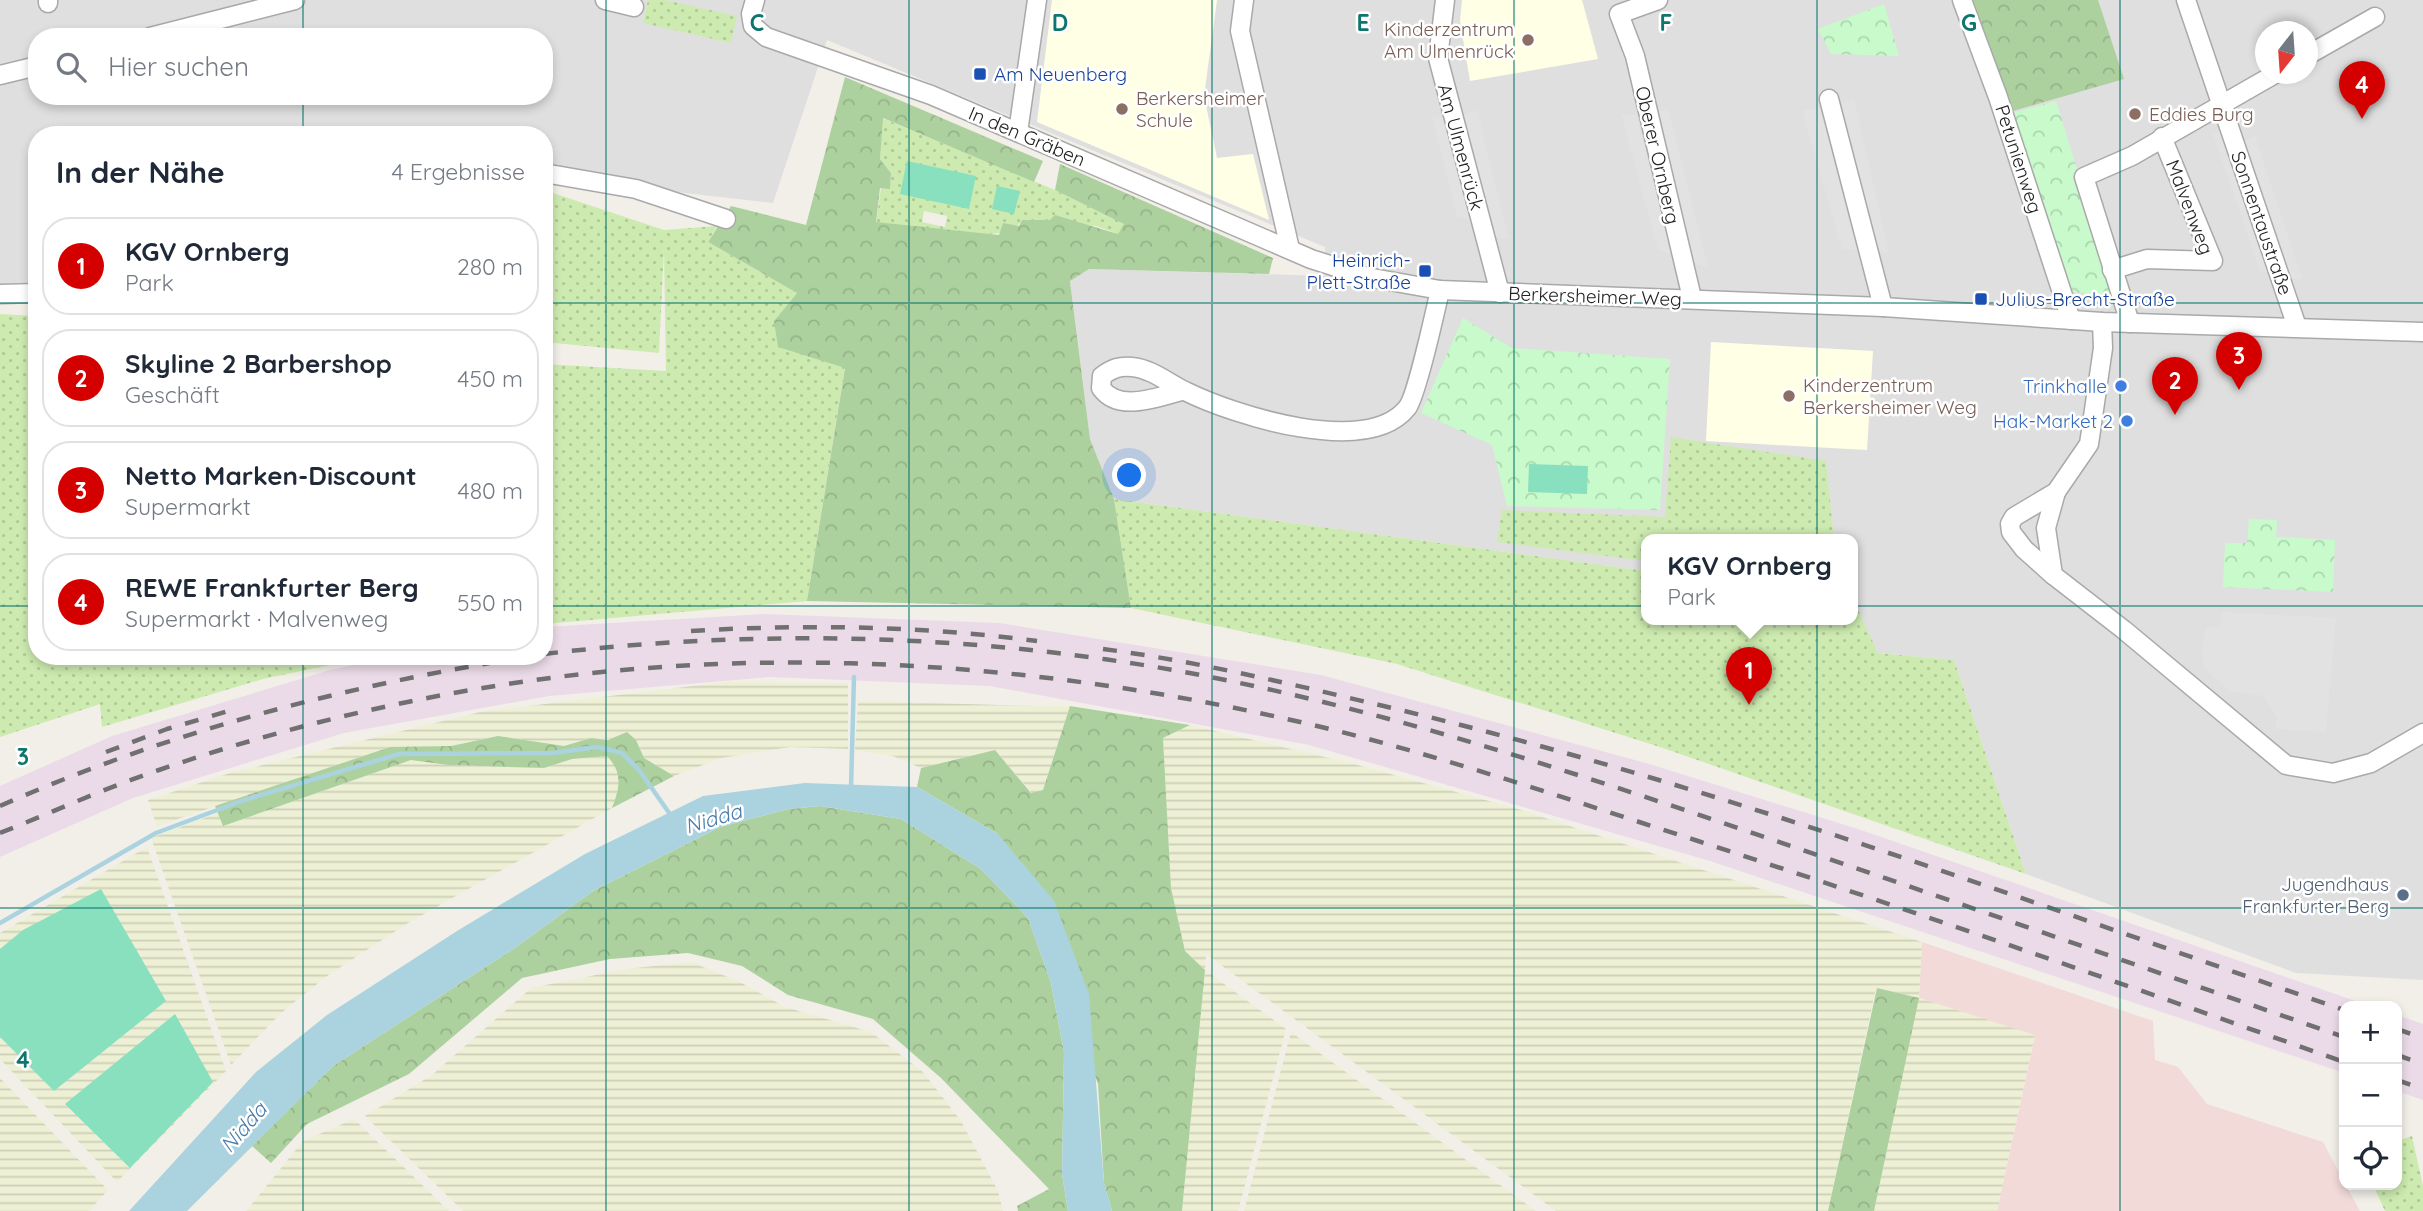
<!DOCTYPE html>
<html lang="de">
<head>
<meta charset="utf-8">
<style>
  body { margin:0; font-family:Quicksand,sans-serif; background:#f6f6f7; color:#1f2937 }
  .controls { position:absolute; right:21px; bottom:21px; display:grid; overflow:hidden; border-radius:14px; box-shadow:0 4px 10px #0003 }
  .controls button { width:63px; height:63px; display:grid; place-items:center; padding:0; border:0; border-bottom:2px solid #e0e1e3; background:#fff; color:#1f2937; font:35px sans-serif }
  .compass { position:absolute; left:2255px; top:21px; width:63px; height:63px; border-radius:50%; background:#fff; box-shadow:0 4px 10px #0003; rotate:197deg }
  .you { position:absolute; left:1130px; top:476px; width:24px; height:24px; margin:-18px; border:5px solid #fff; border-radius:50%; background:#1a73e8; box-shadow:0 0 0 10px #1a73e833 }
  .badge { display:grid; place-items:center; width:46px; height:46px; border-radius:50%; background:#d40000; color:#fff; font-size:23px; font-weight:700 }
  .pin { position:absolute; translate:-50% -58px; filter:drop-shadow(0 2px 4px #0008) }
  .pin::after { content:''; position:absolute; top:37px; width:24px; height:21px; background:inherit; clip-path:polygon(0 0,100% 0,50% 100%) }
  .popup { position:absolute; left:1641px; top:534px; width:217px; height:91px; box-sizing:border-box; display:grid; place-content:center; border-radius:14px; background:#fff; filter:drop-shadow(0 2px 5px #0005); font-size:23px; white-space:nowrap; color:#747a83 }
  .popup b { font-size:26px; color:#1f2937 }
  .popup::after { content:''; position:absolute; left:50%; top:100%; margin-left:-14px; border:14px solid transparent; border-top-color:#fff }
  .list { margin:0; padding:0; list-style:none }
  h2 { display:flex; justify-content:space-between; align-items:center; height:91px; margin:0; padding:0 28px; font-size:30px }
  h2 small { font-size:23px; font-weight:400; color:#747a83 }
  .list li { display:grid; grid-template-columns:46px 1fr auto; gap:21px; align-items:center; box-sizing:border-box; height:98px; margin:0 14px 14px; padding:0 14px; border:2px solid #e0e1e3; border-radius:28px }
  .list b { display:block; font-size:26px; white-space:nowrap }
  .list p { margin:0; font-size:23px; white-space:nowrap; color:#747a83 }
  .list em { font-size:23px; font-style:normal; color:#747a83 }
  .icon { flex:none; width:38px; height:38px; fill:none; stroke:currentColor; stroke-width:2; stroke-linecap:round; stroke-linejoin:round }
  .map { position:relative; flex:none; width:2423px; height:1211px; overflow:hidden }
  .search { position:absolute; background:#fff; box-shadow:0 4px 10px #0003; left:28px; top:28px; width:525px; height:77px; display:flex; align-items:center; gap:18px; box-sizing:border-box; padding:0 24px; border-radius:28px; color:#747a83; font-size:26px }
  .panel { position:absolute; background:#fff; box-shadow:0 4px 10px #0003; left:28px; top:126px; width:525px; height:539px; border-radius:28px }
  .map>svg:first-child { display:block }
  .residential { fill:#e0dfdf; fill-rule:evenodd }
  .commercial { fill:#f2dad9 }
  .education { fill:#ffffe5 }
  .railway { fill:#ebdbe8 }
  .farmland { fill:url(#farmland-rules) }
  .grass { fill:url(#grass-dots); fill-rule:evenodd }
  .forest { fill:url(#forest-crowns) }
  .park { fill:url(#park-crowns) }
  .pitch { fill:#88e0be }
  .parking { fill:#e2e2e2 }
  .water { fill:#aad3df }
  .lines { fill:none; stroke-linecap:round; stroke-linejoin:round }
  .stream { stroke:#aad3df; stroke-width:4.5 }
  .minor-casing { stroke:#a9a9a9; stroke-width:21 }
  .minor { stroke:#fff; stroke-width:18 }
  .rail { stroke:#707070; stroke-width:4.5; stroke-dasharray:14 14; stroke-linecap:butt }
  .grid { fill:none; stroke:#0f766e; stroke-width:2; stroke-opacity:0.55 }
  .education-dot { fill:#8d6e63; stroke:#fff; stroke-width:2.5 }
  .transit-dot { fill:#1a4fb4; stroke:#fff; stroke-width:2.5 }
  .shop-dot { fill:#3f7fe0; stroke:#fff; stroke-width:2.5 }
  .service-dot { fill:#5c6f8a; stroke:#fff; stroke-width:2.5 }
  .labels { text-anchor:middle; dominant-baseline:central; stroke-width:5; stroke-linejoin:round; paint-order:stroke }
  .education-label { font-size:19px; fill:#785e54; stroke:#fff; text-anchor:start }
  .transit-label { font-size:19px; fill:#164399; stroke:#fff; text-anchor:start }
  .street-label { font-size:19px; fill:#222; stroke:#fff }
  .shop-label { font-size:19px; fill:#366cbe; stroke:#fff; text-anchor:end }
  .service-label { font-size:19px; fill:#4e5e75; stroke:#fff; text-anchor:end }
  .water-label { font-size:21px; font-style:italic; fill:#4a7aab; stroke:#fff }
  .grid-label { font-size:23px; text-anchor:middle; font-weight:bold; fill:#0f766e; stroke:#fff; stroke-width:5; stroke-linejoin:round; paint-order:stroke }
</style>
</head>
<body>
<div class="map">
<svg width="2423" height="1211" viewBox="0 0 2423 1211">
  <defs>
    <pattern id="farmland-rules" width="6" height="5" patternUnits="userSpaceOnUse" patternTransform="scale(1.75)"><rect width="6" height="5" fill="#eef0d5"/><path d="M0 2.5h6" fill="none" stroke="#ccceb7"/></pattern>
    <pattern id="grass-dots" width="8" height="8" patternUnits="userSpaceOnUse" patternTransform="scale(1.75)"><rect width="8" height="8" fill="#cdebb0"/><path d="M2 2h.1M6 6h.1" fill="none" stroke="#b0c997" stroke-width="1.8" stroke-linecap="round"/></pattern>
    <pattern id="forest-crowns" width="20" height="18" patternUnits="userSpaceOnUse" patternTransform="scale(1.75)"><rect width="20" height="18" fill="#add19e"/><path d="M2 6a3 3 0 1 1 6 0M12 15a3 3 0 1 1 6 0" fill="none" stroke="#95b388"/></pattern>
    <pattern id="park-crowns" width="20" height="18" patternUnits="userSpaceOnUse" patternTransform="scale(1.75)"><rect width="20" height="18" fill="#c8facc"/><path d="M2 6a3 3 0 1 1 6 0M12 15a3 3 0 1 1 6 0" fill="none" stroke="#acd6af"/></pattern>
  </defs>
  <rect width="100%" height="100%" fill="#f2efe9"/>
  <path class="residential" d="M0,0H2423V980L2296,973L2026,874L1954,660L1878,653L1852,599V539H1646V571L1114,499L1090,439L1070,280L1089,269L1325,276V247L827,40L773,203L544,177V135H37V285L0,287ZM2266,32H2308V74H2266ZM37,37H544V96H37Z"/>
  <polygon class="commercial" points="1922,942 2153,1021 2155,1060 2178,1067 2207,1104 2323,1142 2360,1211 1997,1211 2035,1036 1919,998"/>
  <g class="education">
    <polygon points="1052,0 1217,0 1204,96 1217,158 1253,154 1269,220 1037,122"/>
    <polygon points="1462,0 1582,0 1598,59 1470,81 1460,21"/>
    <polygon points="1711,342 1873,351 1867,450 1706,441"/>
  </g>
  <g class="railway">
    <polygon points="765,614 999,623 1321,675 1646,763 1858,829 2370,1006 2344,1006 2344,1073 1710,861 1309,745 990,686 769,677 549,696 344,733 133,798 0,857 0,786 112,736 330,670 398,656 544,656 544,627"/>
    <polygon points="2397,1015 2423,1024 2423,1100 2397,1091"/>
  </g>
  <g class="farmland">
    <polygon points="725,682 848,683 848,749 790,747 721,758 674,776 644,758 636,740 591,738 564,746 498,736 451,746 390,747 157,826 148,800 230,773 480,712"/>
    <polygon points="858,701 1034,706 1070,706 1043,790 1032,793 995,750 921,768 893,756 855,750"/>
    <polygon points="1190,725 1354,764 1518,809 1922,942 1919,998 2035,1035 1997,1211 1874,1211 1918,998 1876,988 1828,1211 1556,1211 1206,954 1205,970 1286,1029 1238,1211 1182,1211 1205,970 1185,951 1171,888 1163,738"/>
    <polygon points="607,756 618,768 620,788 612,808 408,923 327,976 281,1013 231,1065 151,838 218,813 223,826 411,760 448,765 544,768 572,759"/>
    <polygon points="147,847 226,1071 117,1182 0,1059 0,933"/>
    <polygon points="691,962 740,982 785,1007 871,1032 923,1072 961,1121 998,1191 1003,1211 463,1211 365,1116 432,1075 531,988 626,969"/>
    <polygon points="1291,1032 1536,1211 1244,1211"/>
    <polygon points="0,1078 108,1190 89,1211 0,1211"/>
    <polygon points="354,1119 449,1211 246,1211 303,1141"/>
  </g>
  <g class="grass">
    <polygon points="648,0 665,0 737,16 731,43 643,23"/>
    <path d="M882,118L1055,190L1125,224L1118,234L1096,226L1022,220C1008,249 904,226 876,222L881,188H890L891,173L880,159ZM924,211L947,216L945,227L922,222Z"/>
    <polygon points="544,190 664,230 717,226 708,242 797,293 774,321 845,367 807,601 544,624 544,364 666,371 664,249 659,353 544,342"/>
    <polygon points="0,314 37,316 37,656 373,656 263,679 102,727 100,704 0,737"/>
    <polygon points="1671,437 1826,461 1834,539 1646,539 1646,561 1497,542 1502,510 1665,517"/>
    <polygon points="1114,499 1646,571 1646,619 1852,619 1853,599 1878,653 1954,660 2026,874 1660,747 1397,664 1131,608"/>
    <polygon points="2412,1136 2423,1186 2423,1211 2385,1211 2373,1185 2397,1185 2397,1141"/>
  </g>
  <g class="forest">
    <polygon points="1973,0 2098,0 2124,79 2013,111"/>
    <polygon points="845,77 1043,161 1034,182 883,118 880,159 891,173 890,189 880,188 876,222 999,235 1003,223 1019,226 1022,220 1050,220 1055,215 1118,234 1124,224 1055,190 1060,164 1273,258 1269,274 1089,269 1070,281 1090,439 1114,499 1131,608 807,601 845,368 778,347 774,321 797,293 708,242 731,206 806,225"/>
    <polygon points="1070,706 1190,725 1163,738 1171,888 1185,951 1205,970 1182,1211 1112,1211 1104,1183 1098,1084 998,834 917,787 921,768 995,750 1031,793 1043,790"/>
    <path d="M627,732L636,740L644,758L674,776L612,808C620,787 623,773 607,756L572,759L544,768L448,765L411,760L223,826L215,806L390,747L451,746L498,736L564,746L591,738L608,740Z"/>
    <polygon points="820,806 901,819 981,869 1028,918 1051,983 1064,1052 1062,1174 1068,1211 1018,1211 1017,1206 1049,1189 941,1078 873,1019 788,995 742,966 688,953 610,959 522,978 409,1074 307,1124 271,1163 252,1146 333,1066 516,947 593,891 720,827 789,809"/>
    <polygon points="1877,988 1919,998 1874,1211 1828,1211"/>
  </g>
  <g class="park">
    <polygon points="1884,4 1899,56 1831,54 1818,29"/>
    <polygon points="2056,101 2116,295 2073,292 2009,114"/>
    <polygon points="1463,318 1512,348 1670,359 1660,510 1507,506 1492,445 1421,413"/>
    <polygon points="2249,519 2277,520 2276,537 2335,540 2333,592 2223,587 2225,543 2247,543"/>
  </g>
  <g class="pitch">
    <polygon points="907,161 976,176 969,209 900,194"/>
    <polygon points="997,186 1020,191 1014,214 992,209"/>
    <polygon points="1529,464 1588,466 1587,494 1528,492"/>
    <polygon points="101,889 166,1001 54,1091 0,1037 0,949 23,930"/>
    <polygon points="175,1014 213,1082 130,1168 65,1104"/>
  </g>
  <g class="parking">
    <polygon points="1854,100 1889,252 1842,249 1802,111"/>
    <polygon points="1668,109 1708,268 1694,263 1657,112"/>
    <polygon points="1477,110 1509,239 1492,236 1460,116"/>
    <polygon points="1621,114 1636,115 1672,254 1658,250"/>
    <polygon points="1432,116 1445,117 1474,220 1457,217"/>
    <polygon points="2225,129 2272,272 2260,271 2213,134"/>
    <polygon points="2255,136 2302,279 2289,279 2243,142"/>
    <polygon points="2222,612 2336,618 2326,732 2275,729 2277,717 2264,696 2229,691 2204,668 2202,648 2206,627 2221,627"/>
  </g>
  <polygon class="water" points="805,783 917,787 998,834 1054,901 1089,994 1104,1183 1112,1211 1068,1211 1062,1174 1064,1052 1051,983 1028,918 981,869 901,819 820,806 789,809 720,827 593,891 516,947 333,1066 187,1211 129,1211 256,1072 327,1015 457,931 585,854 703,796"/>
  <g class="lines">
    <g class="stream">
      <polyline points="851,788 854,677"/>
      <polyline points="0,923 156,833 244,800 399,754 553,753 597,747 622,753 639,770 672,817"/>
    </g>
    <defs>
      <g id="minor">
        <polyline points="605,0 634,7"/>
        <polyline points="755,0 751,14 753,26 766,37 931,95 1311,259 1367,277 1440,290 1883,307 2102,322 2423,332"/>
        <polyline points="1244,0 1240,31 1290,249"/>
        <polyline points="1445,0 1438,58 1500,293"/>
        <polyline points="1658,0 1619,14 1635,56 1692,298"/>
        <polyline points="1962,0 1998,97 2071,320"/>
        <polyline points="2186,0 2297,327"/>
        <polyline points="48,3 48,0"/>
        <polyline points="150,37 295,0"/>
        <polyline points="2308,55 2375,17"/>
        <polyline points="0,75 37,66"/>
        <polyline points="1829,99 1883,307"/>
        <polyline points="1018,132 1037,0"/>
        <polyline points="544,173 636,189 726,219"/>
        <polyline points="2112,270 2147,259 2213,261 2162,137"/>
        <polyline points="0,294 37,293"/>
        <polyline points="2130,323 2084,177 2132,156 2275,74"/>
        <path d="M1182,391C1156,397 1119,413 1101,388L1102,376C1113,368 1119,366 1132,367C1152,369 1168,383 1185,391C1233,415 1367,458 1407,408C1416,398 1436,308 1440,290"/>
        <polyline points="2056,492 2046,528 2053,575 2124,630 2286,765 2333,773 2371,763 2423,733"/>
        <polyline points="2053,575 2024,549 2011,532 2010,524 2014,517 2056,492 2089,444 2103,348 2102,322"/>
      </g>
    </defs>
    <use href="#minor" class="minor-casing"/>
    <use href="#minor" class="minor"/>
    <g class="rail">
      <path d="M691,631C806,624 923,626 1037,641"/>
      <path d="M1103,649C1202,662 1299,686 1396,709C1719,786 2030,902 2344,1010"/>
      <path d="M544,654C761,628 981,634 1195,674C1400,713 1600,781 1797,848C1979,910 2162,974 2344,1037"/>
      <polyline points="106,752 167,729 232,710"/>
      <path d="M0,806C170,731 348,685 532,656"/>
      <path d="M0,833C53,812 105,788 159,770C304,720 458,686 611,671C846,649 1083,671 1313,725C1443,756 1570,800 1698,841C1914,911 2129,986 2344,1062"/>
      <polyline points="2397,1029 2423,1038"/>
      <polyline points="2397,1055 2423,1064"/>
      <polyline points="2397,1080 2423,1089"/>
    </g>
  </g>
  <path class="grid" d="M303,0V37M606,0V1211M909,0V1211M1212,0V1211M1514,0V1211M1817,0V1211M2120,0V1211M303,96V135M0,303H37M544,303H2423M0,606H37M544,606H2423M303,656V1211M0,908H2423"/>
  <g class="education-dot">
    <circle cx="1528" cy="40" r="7"/>
    <circle cx="1122" cy="109" r="7"/>
    <circle cx="2135" cy="114" r="7"/>
    <circle cx="1789" cy="396" r="7"/>
  </g>
  <g class="transit-dot">
    <rect x="973" y="67" width="14" height="14" rx="3.5"/>
    <rect x="1418" y="264" width="14" height="14" rx="3.5"/>
    <rect x="1974" y="292" width="14" height="14" rx="3.5"/>
  </g>
  <g class="shop-dot">
    <circle cx="2121" cy="386" r="7"/>
    <circle cx="2127" cy="421" r="7"/>
  </g>
  <circle class="service-dot" cx="2403" cy="895" r="7"/>
  <g class="labels">
    <g class="education-label">
      <text x="1514" y="29" text-anchor="end">Kinderzentrum<tspan x="1514" dy="22">Am Ulmenrück</tspan></text>
      <text x="1136" y="98">Berkersheimer<tspan x="1136" dy="22">Schule</tspan></text>
      <text x="2149" y="114">Eddies Burg</text>
      <text x="1803" y="385">Kinderzentrum<tspan x="1803" dy="22">Berkersheimer Weg</tspan></text>
    </g>
    <g class="transit-label">
      <text x="994" y="74">Am Neuenberg</text>
      <text x="1411" y="260" text-anchor="end">Heinrich-<tspan x="1411" dy="22">Plett-Straße</tspan></text>
      <text x="1995" y="299">Julius-Brecht-Straße</text>
    </g>
    <g class="street-label">
      <text transform="translate(1027 136) rotate(23)">In den Gräben</text>
      <text transform="translate(1461 147) rotate(75)">Am Ulmenrück</text>
      <text transform="translate(1658 155) rotate(77)">Oberer Ornberg</text>
      <text transform="translate(2019 159) rotate(72)">Petunienweg</text>
      <text transform="translate(2190 207) rotate(69)">Malvenweg</text>
      <text transform="translate(2262 223) rotate(71)">Sonnentaustraße</text>
      <text transform="translate(1595 296) rotate(2)">Berkersheimer Weg</text>
    </g>
    <g class="shop-label">
      <text x="2107" y="386">Trinkhalle</text>
      <text x="2113" y="421">Hak-Market 2</text>
    </g>
    <g class="service-label">
      <text x="2389" y="884">Jugendhaus<tspan x="2389" dy="22">Frankfurter Berg</tspan></text>
    </g>
    <g class="water-label">
      <text transform="translate(713 818) rotate(-17)">Nidda</text>
      <text transform="translate(243 1127) rotate(-49)">Nidda</text>
    </g>
  </g>
  <g class="grid-label">
    <text x="757" y="31">C</text>
    <text x="1060" y="31">D</text>
    <text x="1363" y="31">E</text>
    <text x="1666" y="31">F</text>
    <text x="1969" y="31">G</text>
    <text x="23" y="765">3</text>
    <text x="23" y="1068">4</text>
  </g>
</svg>
<div class="controls">
<button>+</button>
<button>−</button>
<button><svg class="icon" aria-label="locate" viewBox="0 0 24 24"><circle cx="12" cy="12" r="6"/><path d="M12 2v4M12 18v4M2 12h4M18 12h4"/></svg></button>
</div>
<svg class="compass" viewBox="-18 -18 36 36"><path d="M0-13l5 13h-10z" fill="#e53935"/><path d="M0 13l5-13h-10z" fill="#747a83"/></svg>
<div class="you"></div>
<div class="pin badge" style="left:1749px;top:705px">1</div>
<div class="popup"><b>KGV Ornberg</b>Park</div>
<div class="pin badge" style="left:2175px;top:415px">2</div>
<div class="pin badge" style="left:2239px;top:390px">3</div>
<div class="pin badge" style="left:2362px;top:119px">4</div>
<div class="search"><svg class="icon" aria-label="search" viewBox="0 0 24 24"><circle cx="10" cy="10" r="6"/><path d="M15 15l6 6"/></svg>Hier suchen</div>
<section class="panel">
<h2>In der Nähe<small>4 Ergebnisse</small></h2>
<ul class="list">
<li><span class="badge">1</span><div><b>KGV Ornberg</b><p>Park</p></div><em>280 m</em></li>
<li><span class="badge">2</span><div><b>Skyline 2 Barbershop</b><p>Geschäft</p></div><em>450 m</em></li>
<li><span class="badge">3</span><div><b>Netto Marken-Discount</b><p>Supermarkt</p></div><em>480 m</em></li>
<li><span class="badge">4</span><div><b>REWE Frankfurter Berg</b><p>Supermarkt · Malvenweg</p></div><em>550 m</em></li>
</ul>
</section>
</div>
</body>
</html>
